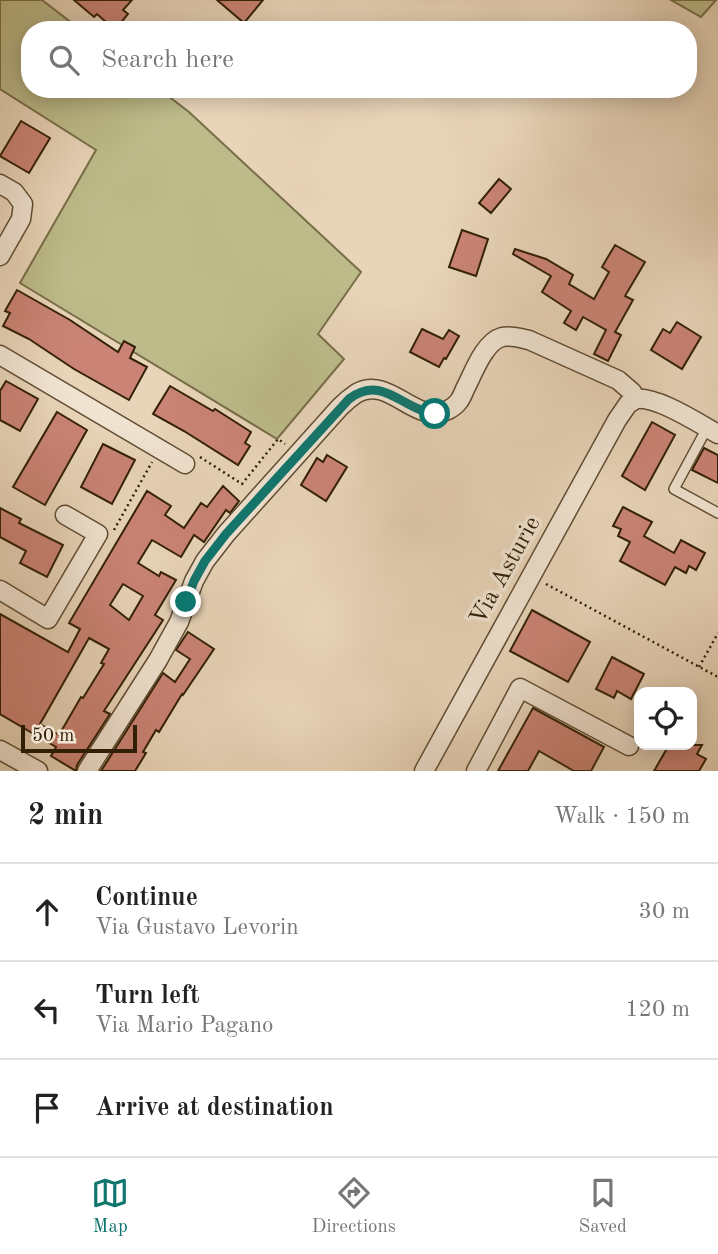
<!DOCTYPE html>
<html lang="en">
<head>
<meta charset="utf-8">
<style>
  body { margin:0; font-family:"Old Standard TT",serif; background:#f6f6f6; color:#222 }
  .controls { position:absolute; right:21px; bottom:21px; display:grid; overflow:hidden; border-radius:14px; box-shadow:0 4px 18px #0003 }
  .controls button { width:63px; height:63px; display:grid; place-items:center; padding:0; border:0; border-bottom:2px solid #e0e0e0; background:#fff; color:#222; font:35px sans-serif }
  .scale { position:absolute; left:21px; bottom:18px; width:116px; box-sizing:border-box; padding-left:7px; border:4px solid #322006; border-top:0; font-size:19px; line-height:24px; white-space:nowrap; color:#322006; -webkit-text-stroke:5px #f0e3d1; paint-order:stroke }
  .stop { position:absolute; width:21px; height:21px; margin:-16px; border:5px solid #0f766e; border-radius:50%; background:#fff }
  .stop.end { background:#0f766e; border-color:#fff; box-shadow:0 2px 7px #0008 }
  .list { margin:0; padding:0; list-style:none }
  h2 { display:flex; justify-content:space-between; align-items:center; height:91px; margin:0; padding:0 28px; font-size:30px }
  h2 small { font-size:23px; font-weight:400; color:#767676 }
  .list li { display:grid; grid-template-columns:46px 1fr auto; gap:21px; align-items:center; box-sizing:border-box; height:98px; padding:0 28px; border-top:2px solid #e0e0e0 }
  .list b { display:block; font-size:26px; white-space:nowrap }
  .list p { margin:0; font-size:23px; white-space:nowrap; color:#767676 }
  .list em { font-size:23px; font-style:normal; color:#767676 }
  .icon { flex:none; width:38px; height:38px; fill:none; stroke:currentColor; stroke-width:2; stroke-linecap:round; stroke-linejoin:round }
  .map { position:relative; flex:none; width:718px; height:771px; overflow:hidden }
  .search { position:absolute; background:#fff; box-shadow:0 4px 18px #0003; left:21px; right:21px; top:21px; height:77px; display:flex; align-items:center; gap:18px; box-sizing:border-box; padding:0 24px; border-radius:28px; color:#767676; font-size:26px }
  .sheet { height:385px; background:#fff }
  nav { display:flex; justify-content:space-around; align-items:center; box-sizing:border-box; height:98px; border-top:2px solid #e0e0e0; background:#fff; font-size:19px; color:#767676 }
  nav a { display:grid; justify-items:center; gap:4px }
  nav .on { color:#0f766e }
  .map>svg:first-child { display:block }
  .green { fill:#bdbb8a; stroke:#786e48; stroke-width:2 }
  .building { fill:#ca8374; stroke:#322006; stroke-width:2; fill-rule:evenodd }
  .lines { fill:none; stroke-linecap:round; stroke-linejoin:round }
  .lane-casing { stroke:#604d32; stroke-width:12 }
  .street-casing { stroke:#604d32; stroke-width:21 }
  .path { stroke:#322006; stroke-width:2.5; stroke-dasharray:2 3.5; stroke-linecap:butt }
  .lane { stroke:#f0e3d1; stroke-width:9 }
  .street { stroke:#f0e3d1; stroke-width:18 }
  .route { stroke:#0f766e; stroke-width:9 }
  .labels { text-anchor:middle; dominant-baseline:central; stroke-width:7; stroke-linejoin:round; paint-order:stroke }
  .street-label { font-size:24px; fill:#322006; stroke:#f0e3d1 }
</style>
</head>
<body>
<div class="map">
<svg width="718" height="771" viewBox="0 0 718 771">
  <rect width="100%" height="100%" fill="#e8d4b8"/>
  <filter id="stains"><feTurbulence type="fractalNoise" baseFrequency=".00286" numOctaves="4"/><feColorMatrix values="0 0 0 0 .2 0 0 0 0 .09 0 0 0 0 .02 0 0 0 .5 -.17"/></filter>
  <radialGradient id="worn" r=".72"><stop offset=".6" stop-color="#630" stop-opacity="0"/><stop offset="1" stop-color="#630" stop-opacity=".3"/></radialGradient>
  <g class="green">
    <polygon points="0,0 42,0 81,30 30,30 30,89 159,89 189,112 361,272 318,334 344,359 277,439 20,283 96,150 0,89"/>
    <polygon points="671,0 716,0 701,17"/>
  </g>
  <g class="building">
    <polygon points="74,0 132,0 123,10 128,14 115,30 97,14 94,17"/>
    <polygon points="217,0 263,0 244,23"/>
    <polygon points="21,121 50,138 29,173 0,156"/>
    <polygon points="499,179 511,189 491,213 479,203"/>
    <polygon points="462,230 488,239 476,276 449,267"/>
    <polygon points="615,245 645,262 625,296 633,300 615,332 621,335 608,361 594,354 606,330 583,317 576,330 564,323 571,311 542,292 551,276 513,254 515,249 546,259 573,275 569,284 594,299 609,272 602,267"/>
    <polygon points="17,290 70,320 118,352 124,341 135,347 130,358 147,367 129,400 74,369 29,339 3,326 10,313 5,311"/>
    <polygon points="677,322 701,337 682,369 651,350 663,329 670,333"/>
    <polygon points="422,329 443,339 449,330 459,336 446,359 444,358 439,367 410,352"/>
    <polygon points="6,381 38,399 20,431 0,420 0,391"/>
    <polygon points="170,386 213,411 215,409 251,432 245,443 250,446 238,465 184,431 153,414"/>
    <polygon points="57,412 87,430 45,505 13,487"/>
    <polygon points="652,422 675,435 645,490 622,476"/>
    <polygon points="103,444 135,460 112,504 81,487"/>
    <polygon points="704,448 718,455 718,483 692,470"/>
    <polygon points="327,455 347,467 326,501 301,485 317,458 323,462"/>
    <path d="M223,486L239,501L230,513L226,510L204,542L194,535L181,557L152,540L138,563L159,576L161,572L176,580L155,615L163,620L104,711L110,714L77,765L76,771L51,756L56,747L0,714V614L68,652L80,629L69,623L147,491L171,506L165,515L184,528L201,503L207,507ZM123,584L143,596L129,620L110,605ZM89,638L109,649L101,663L104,664L83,698L81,697L59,735L40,724Z"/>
    <polygon points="623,507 652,522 644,536 674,553 681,540 705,553 696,570 689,566 686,573 675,567 665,585 620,561 630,542 618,536 621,529 613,526"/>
    <polygon points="0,508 21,519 19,523 63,545 47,577 20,563 26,551 0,537"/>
    <polygon points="532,610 590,642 568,682 510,651"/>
    <polygon points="188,632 214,649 183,695 182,694 159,732 156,730 143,752 146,753 135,771 101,771 163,673 175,682 190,659 176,650"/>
    <polygon points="612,657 644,674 631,699 617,691 614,698 596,689"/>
    <polygon points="533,708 604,747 591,771 574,771 539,751 528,771 498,771"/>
    <polygon points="669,745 702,745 697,754 706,759 699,771 654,771"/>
  </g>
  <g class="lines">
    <defs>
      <polyline id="lane" points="707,428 674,489 718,513"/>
      <g id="street">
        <polyline points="0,184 14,192 23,204 21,219 0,256"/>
        <polyline points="0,355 185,464"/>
        <path d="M636,399C657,396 698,423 718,434"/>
        <polyline points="0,590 48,619 98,534 65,515"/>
        <polyline points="0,750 38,771"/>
        <path d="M87,771L158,660L179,622L194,581L205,561L226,534L340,407C345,402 351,397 357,393C390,375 415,426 448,410C458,405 461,399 465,389C473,374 484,342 502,337C511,335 520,338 529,340L618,380L632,392L636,399"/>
        <polyline points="424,771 617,420 628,404 636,399"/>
        <polyline points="476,771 520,688 629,746"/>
      </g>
    </defs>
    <use href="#lane" class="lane-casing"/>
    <use href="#street" class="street-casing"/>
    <g class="path">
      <polyline points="200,457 242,484 278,439 285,444"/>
      <polyline points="114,530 152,462"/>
      <polyline points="546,584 718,677"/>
      <polyline points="699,667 718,633"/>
    </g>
    <use href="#lane" class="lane"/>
    <use href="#street" class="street"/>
  </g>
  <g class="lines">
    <path class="route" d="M186,602L194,581L205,561L226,534L349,399C383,374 401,409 435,414"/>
  </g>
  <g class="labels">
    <g class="street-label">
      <text transform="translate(506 571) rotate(-61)">Via Asturie</text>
    </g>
  </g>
  <rect width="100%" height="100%" filter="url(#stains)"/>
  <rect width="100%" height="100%" fill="url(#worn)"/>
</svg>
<div class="controls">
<button><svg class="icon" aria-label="locate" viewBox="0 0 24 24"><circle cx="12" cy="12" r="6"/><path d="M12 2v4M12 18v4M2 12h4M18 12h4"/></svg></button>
</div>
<div class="scale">50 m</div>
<div class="stop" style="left:435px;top:414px"></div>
<div class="stop end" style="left:186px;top:602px"></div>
<div class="search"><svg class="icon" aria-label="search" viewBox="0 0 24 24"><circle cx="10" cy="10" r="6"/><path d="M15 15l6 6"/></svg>Search here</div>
</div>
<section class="sheet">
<h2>2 min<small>Walk · 150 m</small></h2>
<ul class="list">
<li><svg class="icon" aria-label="ahead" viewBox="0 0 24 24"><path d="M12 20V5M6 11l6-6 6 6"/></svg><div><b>Continue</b><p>Via Gustavo Levorin</p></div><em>30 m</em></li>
<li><svg class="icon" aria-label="left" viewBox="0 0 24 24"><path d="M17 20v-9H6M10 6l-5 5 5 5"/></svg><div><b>Turn left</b><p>Via Mario Pagano</p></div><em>120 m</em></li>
<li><svg class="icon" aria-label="arrive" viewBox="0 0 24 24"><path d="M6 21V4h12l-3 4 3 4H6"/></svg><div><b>Arrive at destination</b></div></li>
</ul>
</section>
<nav>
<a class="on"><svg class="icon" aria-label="map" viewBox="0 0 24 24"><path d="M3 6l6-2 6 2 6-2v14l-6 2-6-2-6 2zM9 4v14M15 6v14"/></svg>Map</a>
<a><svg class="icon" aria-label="directions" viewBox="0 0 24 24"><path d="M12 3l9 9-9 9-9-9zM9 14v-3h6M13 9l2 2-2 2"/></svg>Directions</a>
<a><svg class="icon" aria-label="saved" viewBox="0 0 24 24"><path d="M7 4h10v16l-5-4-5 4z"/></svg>Saved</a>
</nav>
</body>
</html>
